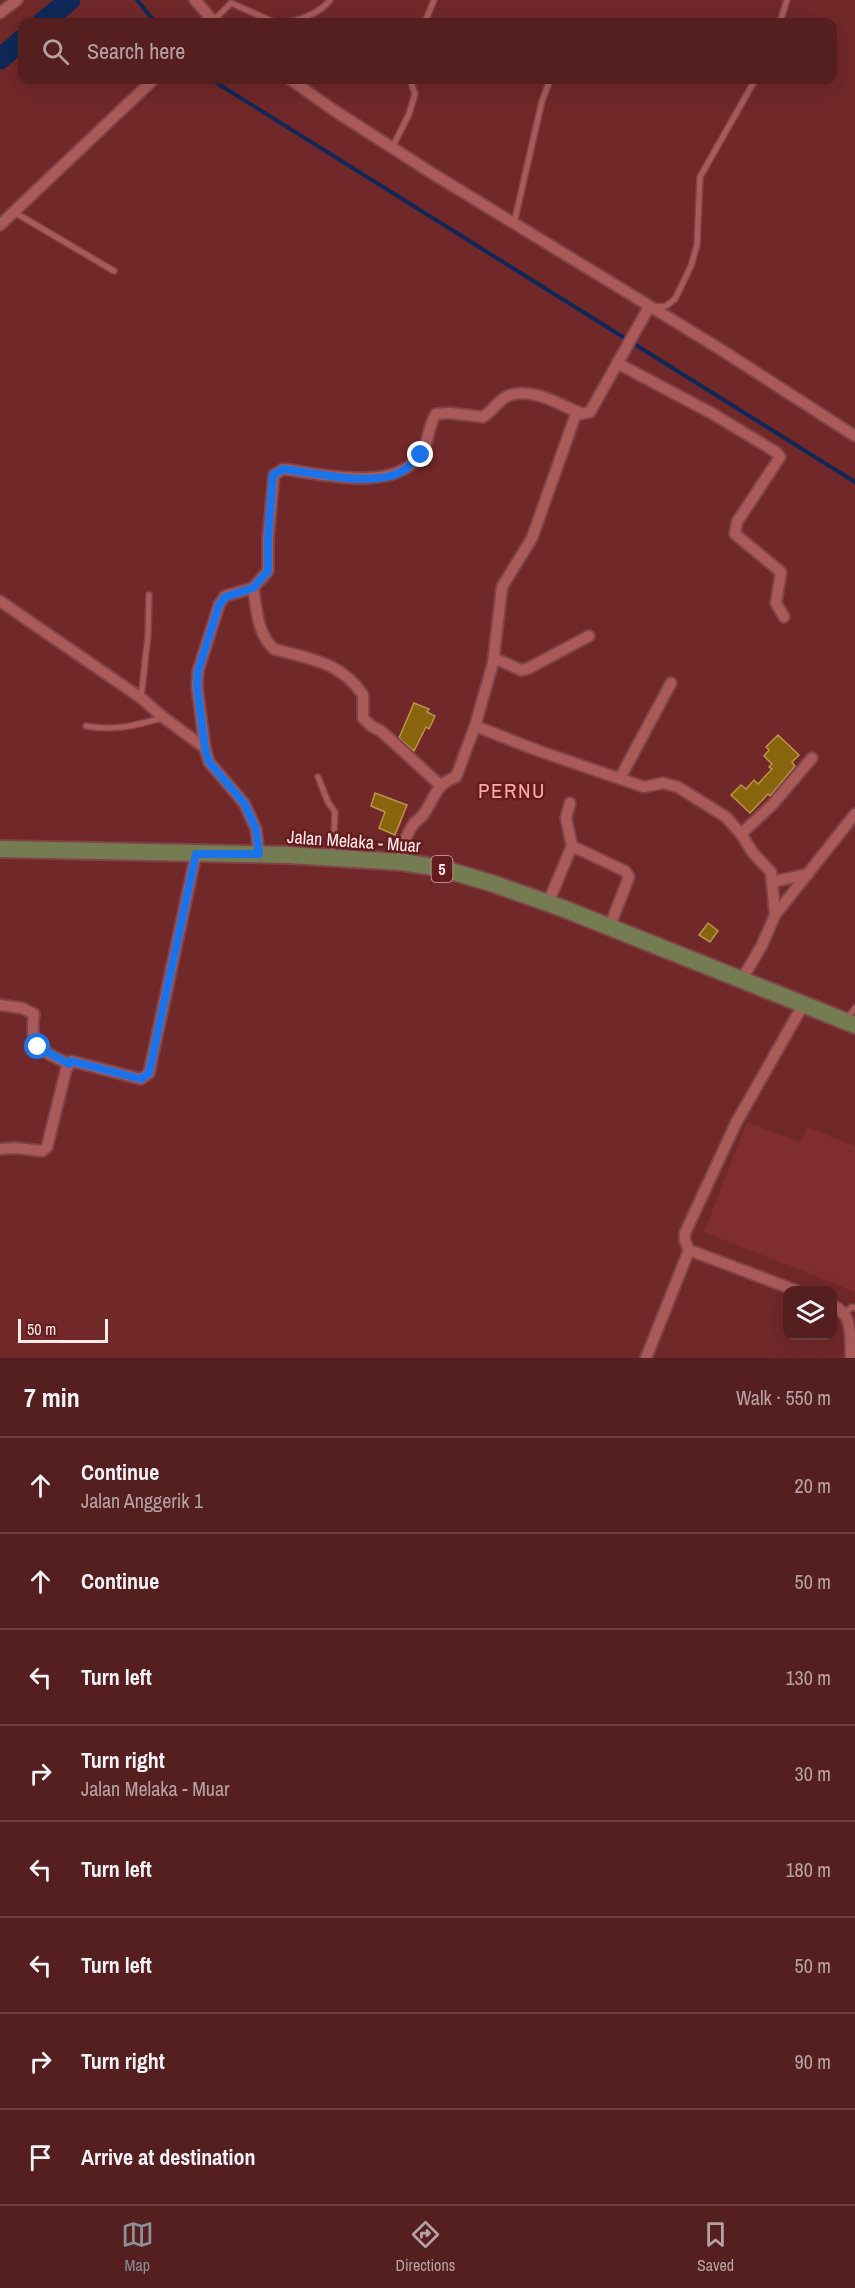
<!DOCTYPE html>
<html lang="en">
<head>
<meta charset="utf-8">
<style>
  body { margin:0; font-family:"Archivo Narrow",sans-serif; background:#5e2b2c; color:#f1f3f6 }
  .controls { position:absolute; right:18px; bottom:18px; display:grid; overflow:hidden; border-radius:12px; box-shadow:0 6px 24px #0002 }
  .controls button { width:54px; height:54px; display:grid; place-items:center; padding:0; border:0; border-bottom:2px solid #6b3c3d; background:#551e1f; color:#f1f3f6; font:30px sans-serif }
  .scale { position:absolute; left:18px; bottom:15px; width:90px; box-sizing:border-box; padding-left:6px; border:3px solid #feebea; border-top:0; font-size:16px; line-height:21px; white-space:nowrap; color:#feebea; -webkit-text-stroke:4px #651c1f; paint-order:stroke }
  .stop { position:absolute; width:18px; height:18px; margin:-14px; border:4px solid #1a73e8; border-radius:50%; background:#fff }
  .stop.end { background:#1a73e8; border-color:#fff; box-shadow:0 2px 6px #0008 }
  .list { margin:0; padding:0; list-style:none }
  h2 { display:flex; justify-content:space-between; align-items:center; height:78px; margin:0; padding:0 24px; font-size:26px }
  h2 small { font-size:20px; font-weight:400; color:#b6a2a4 }
  .list li { display:grid; grid-template-columns:39px 1fr auto; gap:18px; align-items:center; box-sizing:border-box; height:96px; padding:0 24px; border-top:2px solid #6b3c3d }
  .list b { display:block; font-size:22px; white-space:nowrap }
  .list p { margin:0; font-size:20px; white-space:nowrap; color:#b6a2a4 }
  .list em { font-size:20px; font-style:normal; color:#b6a2a4 }
  .icon { flex:none; width:33px; height:33px; fill:none; stroke:currentColor; stroke-width:2; stroke-linecap:round; stroke-linejoin:round }
  .map { position:relative; flex:none; width:855px; height:1358px; overflow:hidden }
  .search { position:absolute; background:#551e1f; box-shadow:0 6px 24px #0002; left:18px; right:18px; top:18px; height:66px; display:flex; align-items:center; gap:15px; box-sizing:border-box; padding:0 21px; border-radius:12px; color:#b6a2a4; font-size:22px }
  .sheet { height:846px; background:#551e1f }
  nav { display:flex; justify-content:space-around; align-items:center; box-sizing:border-box; height:84px; border-top:2px solid #6b3c3d; background:#551e1f; font-size:16px; color:#b6a2a4 }
  nav a { display:grid; justify-items:center; gap:3px }
  nav .on { color:#8c9099 }
  .map>svg:first-child { display:block }
  .built { fill:#802d2f }
  .lines { fill:none; stroke-linecap:round; stroke-linejoin:round }
  .stream { stroke:#102859; stroke-width:4 }
  .river { stroke:#102859; stroke-width:21 }
  .building { fill:#88640d; stroke:#ba9449; stroke-width:1.5 }
  .lane-casing { stroke:#7f4349; stroke-width:8 }
  .street-casing { stroke:#7f4349; stroke-width:14 }
  .primary-casing { stroke:#7f4349; stroke-width:20 }
  .lane { stroke:#aa5a58; stroke-width:5 }
  .street { stroke:#aa5a58; stroke-width:10 }
  .primary { stroke:#767c51; stroke-width:16 }
  .route { stroke:#1a73e8; stroke-width:8 }
  .labels { text-anchor:middle; dominant-baseline:central; stroke-width:5; stroke-linejoin:round; paint-order:stroke }
  .shield { fill:#651c1f; stroke:#d0adad; stroke-width:1.5 }
  .shield-label { font-size:16px; font-weight:bold; fill:#feebea }
  .street-label { font-size:18px; fill:#feebea; stroke:#651c1f }
  .quarter-label { font-size:21px; letter-spacing:1.5px; fill:#ffa7a3; stroke:#651c1f }
</style>
</head>
<body>
<div class="map">
<svg width="855" height="1358" viewBox="0 0 855 1358">
  <rect width="100%" height="100%" fill="#712829"/>
  <polygon class="built" points="747,1122 801,1143 807,1127 855,1146 855,1292 704,1232"/>
  <g class="lines">
    <g class="stream">
      <polyline points="137,0 155,22"/>
      <polyline points="212,80 855,482"/>
    </g>
    <g class="river">
      <polyline points="43,22 70,0"/>
      <polyline points="0,59 22,40"/>
    </g>
  </g>
  <g class="building">
    <polygon points="414,703 429,709 427,712 435,716 429,729 426,727 414,751 399,738"/>
    <polygon points="778,735 799,755 792,762 795,766 770,796 768,794 750,813 731,795 741,785 746,789 754,780 758,784 772,769 769,767 772,764 764,756 769,750 766,747"/>
    <polygon points="375,793 407,805 395,835 379,828 385,812 371,806"/>
    <polygon points="708,923 718,931 710,942 699,935"/>
  </g>
  <g class="lines">
    <defs>
      <g id="lane">
        <polyline points="213,21 231,3 274,22"/>
        <path d="M289,22C303,19 321,12 330,0"/>
        <polyline points="425,22 434,0"/>
        <polyline points="780,22 787,0"/>
        <polyline points="392,148 409,114 415,94 410,80"/>
        <polyline points="14,212 114,271"/>
        <polyline points="514,223 542,101 550,80"/>
        <polyline points="654,307 666,306 675,299 691,266 697,245 700,177 755,80"/>
        <polyline points="141,698 148,635 149,595"/>
        <path d="M86,726C115,731 134,726 162,718"/>
        <polyline points="318,777 328,802 335,812 333,855"/>
        <polyline points="847,1019 855,1008"/>
        <polyline points="844,1313 852,1307 855,1308"/>
      </g>
      <g id="street">
        <polyline points="195,0 214,22"/>
        <polyline points="0,13 17,0"/>
        <polyline points="291,80 335,111 430,172 720,349 855,436"/>
        <polyline points="0,225 153,80"/>
        <polyline points="617,363 713,414 776,452 780,457 737,522 735,534 781,572 776,603 784,617"/>
        <path d="M253,588C257,609 257,634 274,649C310,659 341,662 363,695V718L371,726L381,731L440,785"/>
        <polyline points="0,601 141,698 163,717 205,748"/>
        <polyline points="494,658 521,670 527,669 589,636"/>
        <polyline points="475,726 539,751 644,787 663,783 678,787 726,817 741,834 753,853 771,872 773,893 775,915 762,945 741,981"/>
        <polyline points="620,778 671,683"/>
        <polyline points="570,803 566,818 572,846"/>
        <polyline points="741,834 772,805 812,758"/>
        <path d="M259,854L256,829L244,803L209,762L205,748L197,686L198,671L219,605L225,596L253,588L268,571V539L274,475L283,469C321,474 391,492 419,457C429,446 427,427 436,414L450,413L483,417C491,412 496,404 504,398C526,384 560,404 581,414L590,412L649,307"/>
        <path d="M401,862C403,849 405,836 413,825C415,821 420,819 423,815C435,798 435,784 456,777L475,726L493,663L502,587L532,538L577,411"/>
        <polyline points="772,882 808,874"/>
        <polyline points="548,903 572,846 625,871 629,877 609,928"/>
        <polyline points="775,915 855,814"/>
        <path d="M0,1005L22,1008L34,1014C29,1050 40,1049 69,1064"/>
        <polyline points="0,1149 16,1148 42,1151 47,1147 66,1070 71,1061 141,1079 149,1073 196,854"/>
        <polyline points="795,1290 689,1250 685,1241 685,1233 736,1123 803,1005"/>
        <path d="M832,1305C854,1314 850,1338 851,1358"/>
        <polyline points="646,1358 689,1250"/>
      </g>
      <polyline id="primary" points="0,849 288,855 401,862 441,868 494,884 562,908 855,1025"/>
    </defs>
    <use href="#lane" class="lane-casing"/>
    <use href="#street" class="street-casing"/>
    <use href="#primary" class="primary-casing"/>
    <use href="#lane" class="lane"/>
    <use href="#street" class="street"/>
    <use href="#primary" class="primary"/>
  </g>
  <g class="lines">
    <path class="route" d="M38,1047L69,1064L71,1061L141,1079L149,1073L196,854H259L256,829L244,803L209,762L205,748L197,686L198,671L219,605L225,597L253,588L268,571V539L273,475L283,469C315,473 359,484 390,476C403,473 412,464 421,455"/>
  </g>
  <g class="labels">
    <rect class="shield" x="431.5" y="856" width="21" height="26" rx="4.5"/>
    <g class="shield-label">
      <text x="442" y="869">5</text>
    </g>
    <g class="street-label">
      <text transform="translate(354 841) rotate(4)">Jalan Melaka - Muar</text>
    </g>
    <g class="quarter-label">
      <text x="512" y="790">PERNU</text>
    </g>
  </g>
</svg>
<div class="controls">
<button><svg class="icon" aria-label="layers" viewBox="0 0 24 24"><path d="M12 4l9 5-9 5-9-5zM3 14l9 5 9-5"/></svg></button>
</div>
<div class="scale">50 m</div>
<div class="stop" style="left:38px;top:1047px"></div>
<div class="stop end" style="left:421px;top:455px"></div>
<div class="search"><svg class="icon" aria-label="search" viewBox="0 0 24 24"><circle cx="10" cy="10" r="6"/><path d="M15 15l6 6"/></svg>Search here</div>
</div>
<section class="sheet">
<h2>7 min<small>Walk · 550 m</small></h2>
<ul class="list">
<li><svg class="icon" aria-label="ahead" viewBox="0 0 24 24"><path d="M12 20V5M6 11l6-6 6 6"/></svg><div><b>Continue</b><p>Jalan Anggerik 1</p></div><em>20 m</em></li>
<li><svg class="icon" aria-label="ahead" viewBox="0 0 24 24"><path d="M12 20V5M6 11l6-6 6 6"/></svg><div><b>Continue</b></div><em>50 m</em></li>
<li><svg class="icon" aria-label="left" viewBox="0 0 24 24"><path d="M17 20v-9H6M10 6l-5 5 5 5"/></svg><div><b>Turn left</b></div><em>130 m</em></li>
<li><svg class="icon" aria-label="right" viewBox="0 0 24 24"><path d="M7 20v-9h11M14 6l5 5-5 5"/></svg><div><b>Turn right</b><p>Jalan Melaka - Muar</p></div><em>30 m</em></li>
<li><svg class="icon" aria-label="left" viewBox="0 0 24 24"><path d="M17 20v-9H6M10 6l-5 5 5 5"/></svg><div><b>Turn left</b></div><em>180 m</em></li>
<li><svg class="icon" aria-label="left" viewBox="0 0 24 24"><path d="M17 20v-9H6M10 6l-5 5 5 5"/></svg><div><b>Turn left</b></div><em>50 m</em></li>
<li><svg class="icon" aria-label="right" viewBox="0 0 24 24"><path d="M7 20v-9h11M14 6l5 5-5 5"/></svg><div><b>Turn right</b></div><em>90 m</em></li>
<li><svg class="icon" aria-label="arrive" viewBox="0 0 24 24"><path d="M6 21V4h12l-3 4 3 4H6"/></svg><div><b>Arrive at destination</b></div></li>
</ul>
</section>
<nav>
<a class="on"><svg class="icon" aria-label="map" viewBox="0 0 24 24"><path d="M3 6l6-2 6 2 6-2v14l-6 2-6-2-6 2zM9 4v14M15 6v14"/></svg>Map</a>
<a><svg class="icon" aria-label="directions" viewBox="0 0 24 24"><path d="M12 3l9 9-9 9-9-9zM9 14v-3h6M13 9l2 2-2 2"/></svg>Directions</a>
<a><svg class="icon" aria-label="saved" viewBox="0 0 24 24"><path d="M7 4h10v16l-5-4-5 4z"/></svg>Saved</a>
</nav>
</body>
</html>
